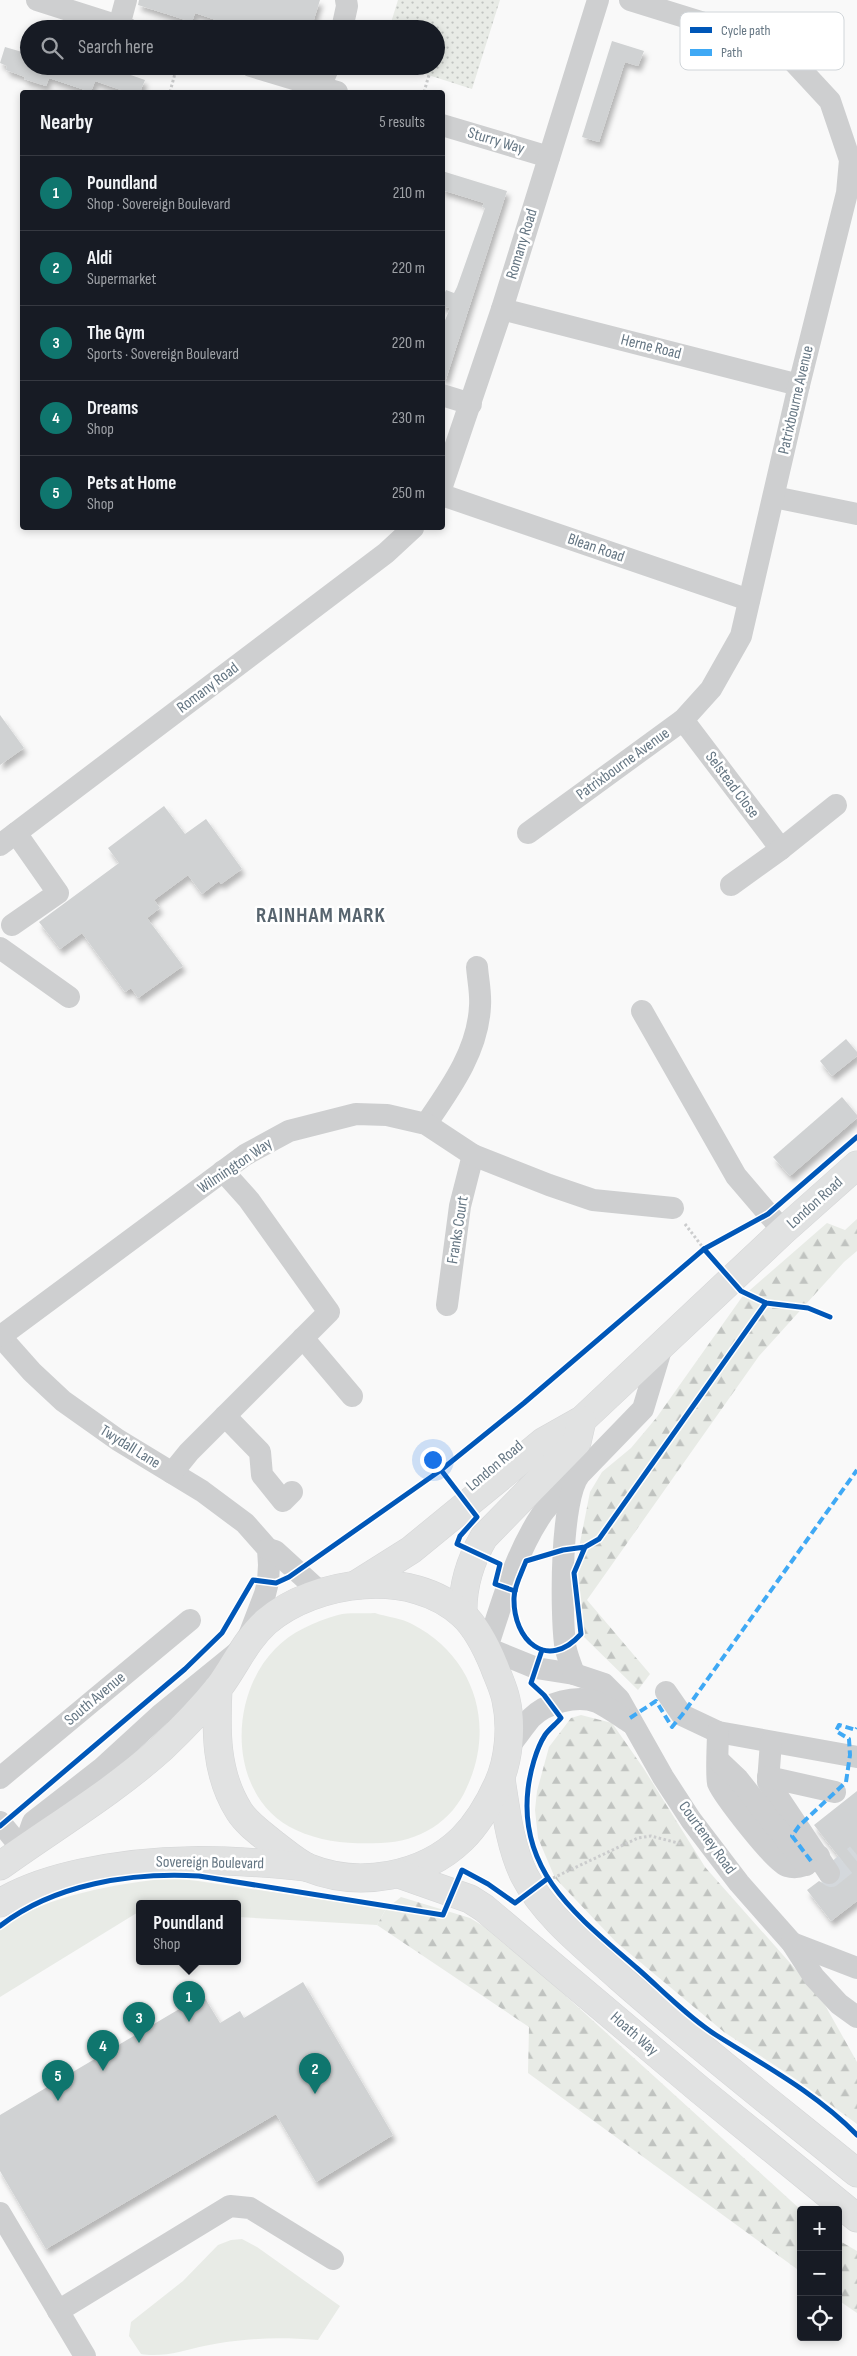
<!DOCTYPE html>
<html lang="en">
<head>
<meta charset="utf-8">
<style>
  body { margin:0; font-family:"Sofia Sans Condensed",sans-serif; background:#242831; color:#f1f3f6 }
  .controls { position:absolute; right:15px; bottom:15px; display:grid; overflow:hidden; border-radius:5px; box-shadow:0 2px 8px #0003 }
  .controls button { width:45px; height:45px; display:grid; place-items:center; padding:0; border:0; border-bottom:1px solid #363941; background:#171b24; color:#f1f3f6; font:25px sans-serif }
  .you { position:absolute; left:432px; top:1459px; width:18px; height:18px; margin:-12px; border:4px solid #fff; border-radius:50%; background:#1a73e8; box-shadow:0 0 0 8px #1a73e833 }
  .badge { display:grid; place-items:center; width:32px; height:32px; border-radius:50%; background:#0f766e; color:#fff; font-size:16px; font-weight:700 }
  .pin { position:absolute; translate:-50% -41px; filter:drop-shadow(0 1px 2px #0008) }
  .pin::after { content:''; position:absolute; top:26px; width:18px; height:15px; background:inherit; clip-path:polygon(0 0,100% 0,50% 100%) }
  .popup { position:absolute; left:136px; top:1900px; width:105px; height:65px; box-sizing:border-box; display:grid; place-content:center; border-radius:5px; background:#171b24; filter:drop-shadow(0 1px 4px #0005); font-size:16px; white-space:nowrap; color:#9ea1a6 }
  .popup b { font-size:19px; color:#f1f3f6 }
  .popup::after { content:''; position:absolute; left:50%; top:100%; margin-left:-10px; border:10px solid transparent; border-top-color:#171b24 }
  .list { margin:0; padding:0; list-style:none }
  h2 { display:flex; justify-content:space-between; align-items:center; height:65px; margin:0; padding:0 20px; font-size:21px }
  h2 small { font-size:16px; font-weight:400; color:#9ea1a6 }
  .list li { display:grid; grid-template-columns:32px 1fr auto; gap:15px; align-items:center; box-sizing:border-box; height:75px; padding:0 20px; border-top:1px solid #363941 }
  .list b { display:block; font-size:19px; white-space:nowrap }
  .list p { margin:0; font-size:16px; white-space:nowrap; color:#9ea1a6 }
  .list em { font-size:16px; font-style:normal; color:#9ea1a6 }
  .icon { flex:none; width:28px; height:28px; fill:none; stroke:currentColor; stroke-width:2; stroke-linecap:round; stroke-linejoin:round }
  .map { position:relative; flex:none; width:857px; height:2356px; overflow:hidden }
  .search { position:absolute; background:#171b24; box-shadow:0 2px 8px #0003; left:20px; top:20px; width:425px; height:55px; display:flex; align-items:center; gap:12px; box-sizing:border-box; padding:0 18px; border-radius:28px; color:#9ea1a6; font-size:19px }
  .panel { position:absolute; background:#171b24; box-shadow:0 2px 8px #0003; left:20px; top:90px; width:425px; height:440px; border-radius:5px }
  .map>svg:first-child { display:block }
  .grass { fill:#e8ebe6 }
  .forest { fill:url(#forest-firs) }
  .park { fill:url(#park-dots) }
  .building { fill:#d0d2d3; filter:url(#shadow) }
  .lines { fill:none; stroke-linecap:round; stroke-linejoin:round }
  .minor-tunnel { stroke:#d4d8dc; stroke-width:22; stroke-dasharray:22 11; stroke-linecap:butt }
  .major-casing { stroke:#d5d6d7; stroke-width:29 }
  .path { stroke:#cbcccd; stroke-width:3; stroke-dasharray:2.5 2.5; stroke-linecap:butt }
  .minor { stroke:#cecfd0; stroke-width:22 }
  .major { stroke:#e1e2e2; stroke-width:28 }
  .quiet { stroke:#3fa9f5; stroke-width:4; stroke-dasharray:8 4; stroke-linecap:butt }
  .cycleway-casing { stroke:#fff; stroke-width:8 }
  .cycleway { stroke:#0057b8; stroke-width:5 }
  .labels { text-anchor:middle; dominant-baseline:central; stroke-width:5; stroke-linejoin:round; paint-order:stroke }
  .street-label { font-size:16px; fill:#657683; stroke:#fff }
  .district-label { font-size:21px; font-weight:bold; letter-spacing:1px; fill:#57646e; stroke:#fff }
  .key { fill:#fff; stroke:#d1d6da; stroke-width:1 }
  .key-label { font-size:14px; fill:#657683 }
</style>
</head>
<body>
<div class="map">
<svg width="857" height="2356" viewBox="0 0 857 2356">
  <defs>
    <pattern id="forest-firs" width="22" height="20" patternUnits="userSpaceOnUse" patternTransform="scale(1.25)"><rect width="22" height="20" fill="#e8ebe6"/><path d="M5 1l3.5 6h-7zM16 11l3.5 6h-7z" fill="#c0c3c0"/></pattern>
    <pattern id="park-dots" width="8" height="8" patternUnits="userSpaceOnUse" patternTransform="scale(1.25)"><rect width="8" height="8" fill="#e8ebe6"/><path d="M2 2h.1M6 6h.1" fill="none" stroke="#c0c3c0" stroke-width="1.8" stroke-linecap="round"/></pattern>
    <filter id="shadow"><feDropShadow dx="3" dy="5.5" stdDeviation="2.5" flood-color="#0004"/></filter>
  </defs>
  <rect width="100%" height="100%" fill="#f9f9f9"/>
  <g class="grass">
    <path d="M375,1613C387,1617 401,1618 412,1624C474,1656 496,1724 467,1787C452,1822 419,1842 381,1843C352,1844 324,1843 296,1830C228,1799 227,1698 275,1649C291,1632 316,1621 338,1615C349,1612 364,1614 375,1613Z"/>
    <path d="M172,1878L198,1881L386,1909L377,1925L238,1917V1903H140V1911L0,1997V1926C52,1895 112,1884 172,1878Z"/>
    <path d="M242,2239L257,2247L340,2306L318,2340C266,2336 229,2339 179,2352C167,2355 152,2356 141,2354L129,2336L131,2322L183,2281L218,2245L231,2240Z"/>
  </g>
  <g class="forest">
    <polygon points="857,1219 857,1251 844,1262 759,1356 587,1600 650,1674 638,1690 581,1634 574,1573 590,1492 602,1472 631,1448 657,1417 742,1297 827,1223 845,1230"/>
    <polygon points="581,1715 612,1723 644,1769 705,1867 821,1998 857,2062 857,2124 797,2080 724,2032 616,1942 555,1878 538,1838 535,1810 537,1791 549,1747 571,1718"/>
    <polygon points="401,1897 470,1918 501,1937 801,2210 801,2272 528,2073 529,2027 377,1925 386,1909"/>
    <polygon points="838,2240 857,2251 857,2313 838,2300"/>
  </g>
  <polygon class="park" points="398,0 500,0 472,89 400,66 436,66 436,29 389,29"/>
  <g class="building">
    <polygon points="139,0 320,0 311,29 243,29 195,13 192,22 138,5"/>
    <polygon points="612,41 644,51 638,66 625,62 599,142 582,137"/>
    <polygon points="5,47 29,54 29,66 105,66 145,80 140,92 127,92 95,81 91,92 49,78 46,86 24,79 25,77 6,70 7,66 0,63"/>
    <polygon points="442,171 507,191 446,379 442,378 442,328 450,308 442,306 442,299 446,290 454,293 457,287 485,208 482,207 484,203 442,190"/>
    <polygon points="0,715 24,748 0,765"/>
    <polygon points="164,806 185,834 206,819 242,869 221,884 219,881 202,894 188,875 154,900 160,908 147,918 183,966 138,998 131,988 125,992 82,933 60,949 39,922 119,863 108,848"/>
    <polygon points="846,1039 857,1052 857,1056 832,1076 820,1061"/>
    <polygon points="842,1097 857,1115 857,1118 790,1176 773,1157"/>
    <polygon points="857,1791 857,1901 831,1921 807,1890 819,1881 829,1886 837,1884 841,1878 842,1872 839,1865 843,1862 814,1825"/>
    <polygon points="303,1982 393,2135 316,2182 276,2114 46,2249 0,2171 0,2115 203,1995 220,2023 240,2011 244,2018"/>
  </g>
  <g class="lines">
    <polyline class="minor-tunnel" points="829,1873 831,1876 857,1855"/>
    <defs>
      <g id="major">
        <polyline points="357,1584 411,1550 543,1442 582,1420 783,1231 857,1165"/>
        <path d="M463,1615C462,1587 470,1561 484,1537L577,1442L582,1420"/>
        <path d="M501,1779C506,1811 510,1846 524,1875C544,1915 587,1948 619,1977C696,2045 777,2108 857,2173"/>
        <path d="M0,1866C54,1827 112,1793 162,1748C181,1730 204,1706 220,1686C236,1664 246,1640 266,1622C315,1580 412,1567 463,1615C477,1628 487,1649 494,1666C498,1677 504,1689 506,1700C512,1726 509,1760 498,1784C489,1804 478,1823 462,1839C423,1877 359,1888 309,1868C297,1863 285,1852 274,1844C262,1834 247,1824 239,1811C215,1773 216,1730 218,1688"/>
        <polyline points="399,1874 470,1899 484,1908 700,2090 857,2218"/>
        <path d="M0,1903C25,1888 54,1879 82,1873C158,1856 228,1859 306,1867"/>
      </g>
    </defs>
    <use href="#major" class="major-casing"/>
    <g class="path">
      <polyline points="170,92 177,66"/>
      <polyline points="424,92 429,75"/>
      <polyline points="685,1224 704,1249"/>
      <polyline points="553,1878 638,1838 651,1836 682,1844"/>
    </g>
    <g class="minor">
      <polyline points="37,0 128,29"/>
      <polyline points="119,26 126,0"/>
      <polyline points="342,29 347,6 346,0"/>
      <polyline points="251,66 337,92"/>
      <polyline points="320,87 329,66"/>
      <polyline points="442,125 549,157"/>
      <polyline points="502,309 799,385"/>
      <polyline points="442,395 471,404"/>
      <polyline points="442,486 502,309 598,0"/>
      <polyline points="442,495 749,600"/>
      <polyline points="774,497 857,514"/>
      <polyline points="683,720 781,849"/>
      <polyline points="528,833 683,720 711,689 741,636 799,385 847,193 850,160 830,101 792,60 749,37 630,0"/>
      <polyline points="0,845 386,553 413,528"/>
      <polyline points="731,885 781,849 836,805"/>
      <polyline points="12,925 58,893 16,833"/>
      <polyline points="0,948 69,997"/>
      <polyline points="642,1011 736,1176 783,1231"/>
      <path d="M426,1124C450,1089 478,1051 480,1006C481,993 478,980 477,967"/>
      <polyline points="447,1305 460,1206 473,1155"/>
      <polyline points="0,1336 32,1372 63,1401 118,1440 202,1491 245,1523 268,1549 269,1565 268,1582 265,1594 245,1646 160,1715 101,1769 33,1822 23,1850"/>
      <polyline points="1,1336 245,1155 289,1131 356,1114 387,1115 426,1124 473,1155 549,1185 593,1200 673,1208"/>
      <polyline points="303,1338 352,1396"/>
      <polyline points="225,1416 260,1452 262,1475 283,1501 292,1492"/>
      <path d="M584,1469C569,1484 554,1498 542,1514C515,1554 502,1603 487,1648L536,1668L574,1674L604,1684L619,1699L663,1777L691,1820L739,1883L792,1943L814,1977L839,2004L857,2017"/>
      <polyline points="172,1473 189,1452 329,1312 249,1200 223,1171"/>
      <polyline points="268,1549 275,1551 320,1592"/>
      <path d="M574,1674C571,1664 566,1654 565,1644C561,1611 560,1498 580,1474L643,1409L663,1343"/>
      <polyline points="666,1692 682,1715 718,1732 857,1757"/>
      <path d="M718,1732C718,1743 716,1774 718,1783C723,1795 775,1863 787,1866C800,1870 809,1863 819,1856"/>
      <polyline points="771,1742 768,1782 829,1873"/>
      <path d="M507,1749C515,1739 523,1728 531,1718C546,1703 577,1694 597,1702C609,1708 620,1716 631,1723"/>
      <polyline points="718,1760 738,1779 806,1865"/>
      <polyline points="768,1777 835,1792"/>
      <polyline points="0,1778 190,1620"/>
      <polyline points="0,1822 23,1850"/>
      <polyline points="792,1943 857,1968"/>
      <polyline points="0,2213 85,2356"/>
      <polyline points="58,2311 230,2206 250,2208 333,2259"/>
    </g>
    <use href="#major" class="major"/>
    <g class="quiet">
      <polyline points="630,1718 656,1701 672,1727 682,1715 857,1470"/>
      <polyline points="811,1861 792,1836 799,1826 846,1782 850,1755 849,1739 836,1731 839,1725 856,1730 857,1728"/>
    </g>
    <defs>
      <g id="cycleway">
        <polyline points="704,1249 741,1291 766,1303 808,1308 830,1317"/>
        <polyline points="441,1470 477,1517 460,1536 457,1544 500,1564 495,1584 515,1591"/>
        <path d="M585,1547L574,1573L581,1634C547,1672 513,1640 514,1598C514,1586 522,1572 526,1561L563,1550L585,1547L599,1539L766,1303"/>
        <path d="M542,1650L531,1683L544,1695L561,1718C556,1724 549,1729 545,1735C536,1749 530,1772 528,1789C518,1874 581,1919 638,1969C663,1991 688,2017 716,2035C765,2066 816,2093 857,2135"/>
        <polyline points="0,1826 185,1669 222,1633 253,1580 276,1583 289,1577 441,1470 524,1403 704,1249 768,1214 857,1137"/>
        <path d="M0,1926C54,1884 132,1872 199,1876L443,1915L462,1870L488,1884L515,1903L547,1879"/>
      </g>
    </defs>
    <use href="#cycleway" class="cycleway-casing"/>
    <use href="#cycleway" class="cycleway"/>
  </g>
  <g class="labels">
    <g class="street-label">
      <text transform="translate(496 141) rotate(17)">Sturry Way</text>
      <text transform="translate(522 244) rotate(-73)">Romany Road</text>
      <text transform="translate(651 347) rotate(14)">Herne Road</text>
      <text transform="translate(796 400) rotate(-77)">Patrixbourne Avenue</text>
      <text transform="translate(596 548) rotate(19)">Blean Road</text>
      <text transform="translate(208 688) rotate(-37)">Romany Road</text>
      <text transform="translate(623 764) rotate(-36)">Patrixbourne Avenue</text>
      <text transform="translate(732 785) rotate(53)">Selstead Close</text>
      <text transform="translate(235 1166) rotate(-34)">Wilmington Way</text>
      <text transform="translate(815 1203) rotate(-42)">London Road</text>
      <text transform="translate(458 1230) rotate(-81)">Franks Court</text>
      <text transform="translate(130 1447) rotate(32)">Twydall Lane</text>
      <text transform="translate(495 1466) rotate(-40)">London Road</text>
      <text transform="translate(95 1699) rotate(-40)">South Avenue</text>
      <text transform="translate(707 1838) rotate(54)">Courteney Road</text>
      <text transform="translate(210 1863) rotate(1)">Sovereign Boulevard</text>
      <text transform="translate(634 2034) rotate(41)">Hoath Way</text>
    </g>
    <g class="district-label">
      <text x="321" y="915">RAINHAM MARK</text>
    </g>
  </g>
  <rect x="680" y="12" width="164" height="58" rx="8" class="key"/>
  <rect x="690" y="27" width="22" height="6" fill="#0057b8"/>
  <rect x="690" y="49" width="22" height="7" fill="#3fa9f5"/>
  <g class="key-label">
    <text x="721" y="35">Cycle path</text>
    <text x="721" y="57">Path</text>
  </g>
</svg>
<div class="controls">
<button>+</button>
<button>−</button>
<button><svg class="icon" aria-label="locate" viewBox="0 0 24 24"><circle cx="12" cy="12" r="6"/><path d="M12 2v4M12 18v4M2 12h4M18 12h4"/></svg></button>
</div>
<div class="you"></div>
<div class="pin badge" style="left:189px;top:2022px">1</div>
<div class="popup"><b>Poundland</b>Shop</div>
<div class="pin badge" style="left:315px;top:2094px">2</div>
<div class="pin badge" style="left:139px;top:2043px">3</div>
<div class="pin badge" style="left:103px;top:2071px">4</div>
<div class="pin badge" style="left:58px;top:2101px">5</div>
<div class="search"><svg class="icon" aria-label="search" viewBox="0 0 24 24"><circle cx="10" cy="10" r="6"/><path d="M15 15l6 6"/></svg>Search here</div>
<section class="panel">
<h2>Nearby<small>5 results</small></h2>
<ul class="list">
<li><span class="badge">1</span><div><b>Poundland</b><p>Shop · Sovereign Boulevard</p></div><em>210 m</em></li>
<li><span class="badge">2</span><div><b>Aldi</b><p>Supermarket</p></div><em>220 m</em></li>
<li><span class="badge">3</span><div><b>The Gym</b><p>Sports · Sovereign Boulevard</p></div><em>220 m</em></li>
<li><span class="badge">4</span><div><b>Dreams</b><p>Shop</p></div><em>230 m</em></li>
<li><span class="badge">5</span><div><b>Pets at Home</b><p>Shop</p></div><em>250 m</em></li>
</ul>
</section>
</div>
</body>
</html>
